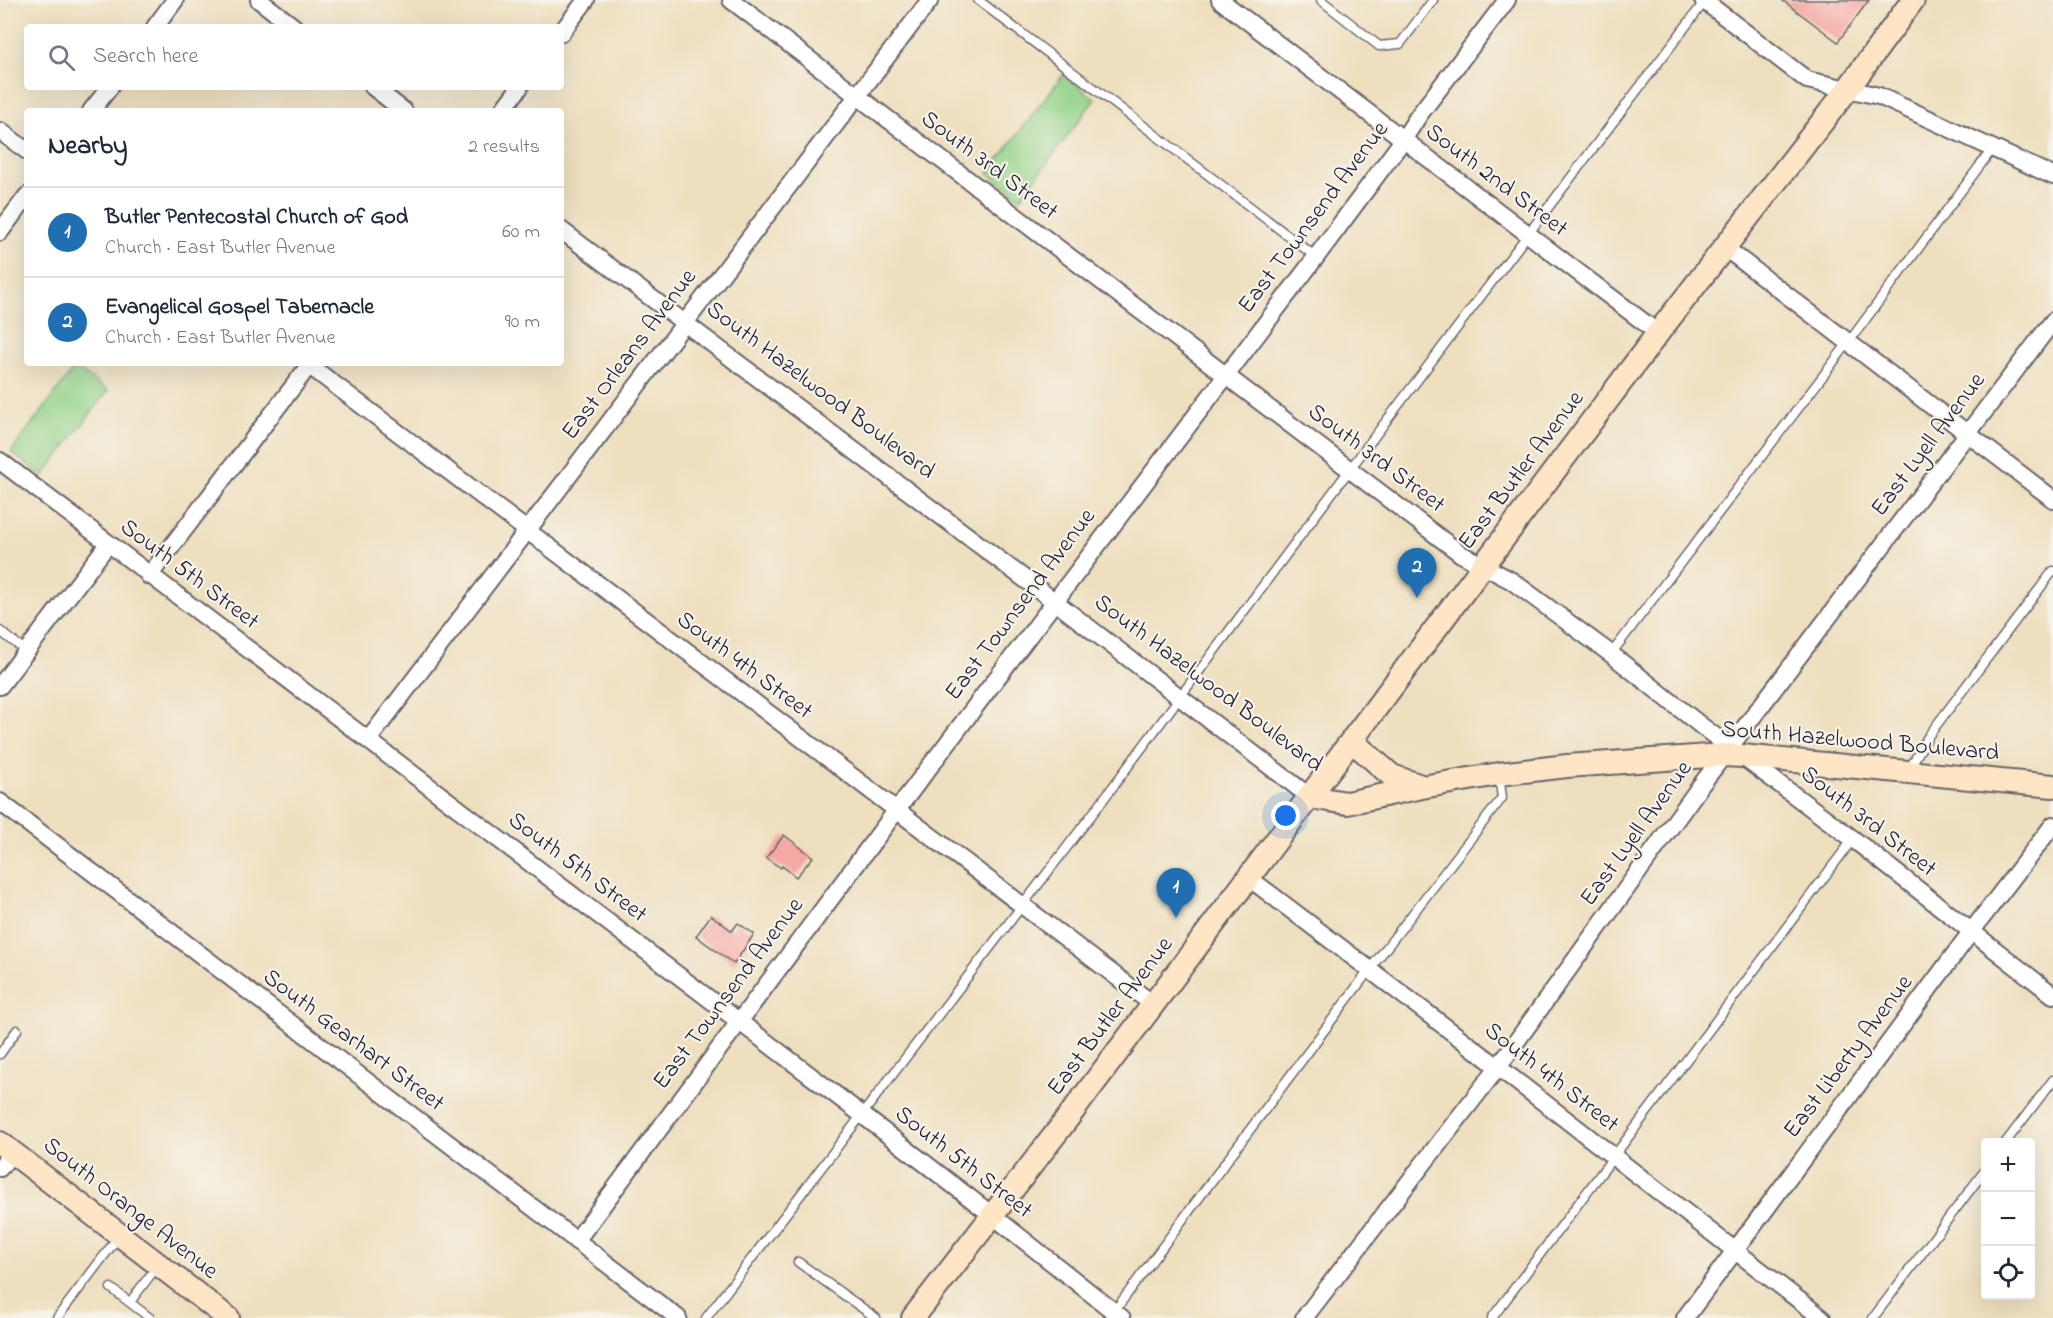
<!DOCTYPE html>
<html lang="en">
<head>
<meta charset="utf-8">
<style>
  body { margin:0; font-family:"Indie Flower",sans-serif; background:#f6f6f7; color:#1f2937 }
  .controls { position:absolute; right:18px; bottom:18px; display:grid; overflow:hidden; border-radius:6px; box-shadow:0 6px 24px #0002 }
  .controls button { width:54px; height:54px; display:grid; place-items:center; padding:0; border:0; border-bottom:2px solid #e0e1e3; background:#fff; color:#1f2937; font:30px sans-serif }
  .you { position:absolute; left:1286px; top:816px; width:21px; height:21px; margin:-15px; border:4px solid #fff; border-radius:50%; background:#1a73e8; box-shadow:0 0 0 9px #1a73e833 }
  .badge { display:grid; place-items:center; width:39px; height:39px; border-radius:50%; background:#1f6fb2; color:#fff; font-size:20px; font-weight:700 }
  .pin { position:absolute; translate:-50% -50px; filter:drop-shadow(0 2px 3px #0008) }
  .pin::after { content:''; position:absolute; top:32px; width:21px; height:18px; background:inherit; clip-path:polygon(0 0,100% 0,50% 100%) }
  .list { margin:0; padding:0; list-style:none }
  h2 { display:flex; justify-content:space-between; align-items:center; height:78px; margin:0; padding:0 24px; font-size:26px }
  h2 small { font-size:20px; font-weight:400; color:#747a83 }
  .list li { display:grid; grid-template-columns:39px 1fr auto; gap:18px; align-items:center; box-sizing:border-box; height:90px; padding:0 24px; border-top:2px solid #e0e1e3 }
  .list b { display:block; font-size:22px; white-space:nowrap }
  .list p { margin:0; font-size:20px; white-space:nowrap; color:#747a83 }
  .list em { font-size:20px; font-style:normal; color:#747a83 }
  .icon { flex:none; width:33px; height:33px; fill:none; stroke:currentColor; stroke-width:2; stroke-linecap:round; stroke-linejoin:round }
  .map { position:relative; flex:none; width:2053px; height:1318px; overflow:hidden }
  .search { position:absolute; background:#fff; box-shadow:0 6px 24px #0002; left:24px; top:24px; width:540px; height:66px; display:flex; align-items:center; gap:15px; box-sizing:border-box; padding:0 21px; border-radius:6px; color:#747a83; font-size:22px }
  .panel { position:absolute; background:#fff; box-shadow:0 6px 24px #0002; left:24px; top:108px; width:540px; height:258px; border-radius:6px }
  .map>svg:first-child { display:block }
  .green { fill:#93d38a; stroke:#5a7a62; stroke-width:1.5 }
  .building { fill:#f5a8a4 }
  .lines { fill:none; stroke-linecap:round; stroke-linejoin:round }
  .lane-casing { stroke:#696469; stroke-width:11 }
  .street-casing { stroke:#696469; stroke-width:20 }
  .secondary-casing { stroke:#696469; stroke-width:26 }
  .lane { stroke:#fff; stroke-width:8 }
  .street { stroke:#fff; stroke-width:16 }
  .secondary { stroke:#fde5c5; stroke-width:22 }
  .labels { text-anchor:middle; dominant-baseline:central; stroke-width:4.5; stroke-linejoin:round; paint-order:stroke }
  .street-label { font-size:24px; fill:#22223b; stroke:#f7f3e8 }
</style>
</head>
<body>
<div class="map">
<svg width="2053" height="1318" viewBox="0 0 2053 1318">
  <rect width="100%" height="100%" fill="#f7f3e8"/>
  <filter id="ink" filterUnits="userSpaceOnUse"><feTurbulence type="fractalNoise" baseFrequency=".0167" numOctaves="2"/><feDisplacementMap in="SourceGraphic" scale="12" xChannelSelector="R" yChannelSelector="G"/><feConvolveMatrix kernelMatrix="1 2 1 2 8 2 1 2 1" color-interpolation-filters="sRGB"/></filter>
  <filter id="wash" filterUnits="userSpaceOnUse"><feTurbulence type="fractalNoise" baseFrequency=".008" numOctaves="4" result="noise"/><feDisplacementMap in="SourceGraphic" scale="24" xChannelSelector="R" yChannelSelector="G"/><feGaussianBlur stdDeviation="1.35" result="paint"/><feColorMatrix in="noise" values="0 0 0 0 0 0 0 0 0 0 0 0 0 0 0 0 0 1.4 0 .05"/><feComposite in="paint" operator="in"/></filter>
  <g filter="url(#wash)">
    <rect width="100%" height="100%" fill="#eedfbf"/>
    <g class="green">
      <polygon points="1063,75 1095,99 1021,198 988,173"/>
      <polygon points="75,367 108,391 43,476 11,452"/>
    </g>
    <g id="blocks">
      <g class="building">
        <polygon points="1782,0 1869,0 1838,42"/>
        <polygon points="784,835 813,857 796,877 782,866 781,868 766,858"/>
        <polygon points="711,915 732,931 738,923 754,934 734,964 696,936"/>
      </g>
    </g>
  </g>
  <g filter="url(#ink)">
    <use href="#blocks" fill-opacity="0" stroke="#696469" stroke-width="1.5"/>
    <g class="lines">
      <defs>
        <g id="lane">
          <polyline points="978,0 1316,257"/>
          <polyline points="1321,0 1379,46 1400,44 1433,0"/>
          <polyline points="0,631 26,651"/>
          <polyline points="1611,654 1848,343 1993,148"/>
          <polyline points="1909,769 1929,735 2053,571"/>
          <polyline points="0,1054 17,1030"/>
          <polyline points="2006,1142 2053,1080"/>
          <polyline points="798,1262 876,1318"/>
          <polyline points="111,1288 150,1318"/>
          <polyline points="130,1302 158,1265"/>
          <polyline points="1113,1313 1370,969 1502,798 1499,775"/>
          <polyline points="57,1318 119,1236"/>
          <polyline points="706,1318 1097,808 1365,449 1705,1"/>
          <polyline points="1492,1318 1853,839"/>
          <polyline points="1873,1318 1986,1169"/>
        </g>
        <g id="street">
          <polyline points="259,0 294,27"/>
          <polyline points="731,0 1461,554 1512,581 1611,654 1704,728 1853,839 2053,995"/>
          <polyline points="1220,0 1658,333"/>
          <polyline points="1703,0 1807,80 1879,96 2053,176"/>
          <polyline points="155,27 175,0"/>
          <polyline points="561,33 586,0"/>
          <polyline points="373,87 404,111"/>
          <polyline points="91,111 110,87"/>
          <polyline points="502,111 520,87"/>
          <polyline points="0,131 27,151"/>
          <polyline points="561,230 1054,601 1310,797"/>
          <polyline points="0,232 27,196"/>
          <polyline points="1724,247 2053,499"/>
          <polyline points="306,363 1154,1005"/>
          <polyline points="0,461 861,1114 992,1215 1122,1318"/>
          <polyline points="149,576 311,363"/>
          <polyline points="0,686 108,544"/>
          <polyline points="369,739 930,0"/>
          <polyline points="0,802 678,1318"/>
          <polyline points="1249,878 1498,1067 1822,1318"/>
          <polyline points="0,1168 12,1152"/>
          <polyline points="576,1241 896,811 1316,257 1403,140 1419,115 1507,0"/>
          <polyline points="1304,1318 1498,1067 1701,785 2053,321"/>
          <polyline points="1685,1318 1971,932 2053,825"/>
        </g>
        <g id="secondary">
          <polyline points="1352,741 1392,776 1421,786"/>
          <polyline points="1310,797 1347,803 1422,787 1499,774 1567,766 1723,755 1742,756 2053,786"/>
          <polyline points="0,1143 228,1318"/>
          <polyline points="913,1318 1064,1123 1658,333 1847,90 1913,0"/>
        </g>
      </defs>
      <use href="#lane" class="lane-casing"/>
      <use href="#street" class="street-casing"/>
      <use href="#secondary" class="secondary-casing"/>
      <use href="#lane" class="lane"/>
      <use href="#street" class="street"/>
      <use href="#secondary" class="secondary"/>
    </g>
  </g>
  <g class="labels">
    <g class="street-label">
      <text transform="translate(989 166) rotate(37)">South 3rd Street</text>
      <text transform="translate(1496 181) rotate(37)">South 2nd Street</text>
      <text transform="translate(1314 218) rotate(-53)">East Townsend Avenue</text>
      <text transform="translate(630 355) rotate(-53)">East Orleans Avenue</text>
      <text transform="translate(820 391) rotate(37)">South Hazelwood Boulevard</text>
      <text transform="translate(1929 445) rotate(-53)">East Lyell Avenue</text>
      <text transform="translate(1376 459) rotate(37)">South 3rd Street</text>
      <text transform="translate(1522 471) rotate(-53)">East Butler Avenue</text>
      <text transform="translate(189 575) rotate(37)">South 5th Street</text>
      <text transform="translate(1021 605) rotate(-53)">East Townsend Avenue</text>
      <text transform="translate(744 666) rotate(37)">South 4th Street</text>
      <text transform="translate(1208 684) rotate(37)">South Hazelwood Boulevard</text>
      <text transform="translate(1860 742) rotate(5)">South Hazelwood Boulevard</text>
      <text transform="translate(1868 822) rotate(38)">South 3rd Street</text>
      <text transform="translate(1637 834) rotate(-54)">East Lyell Avenue</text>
      <text transform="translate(577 868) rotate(37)">South 5th Street</text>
      <text transform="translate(729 994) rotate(-53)">East Townsend Avenue</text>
      <text transform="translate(1111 1017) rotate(-53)">East Butler Avenue</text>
      <text transform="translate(353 1041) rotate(37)">South Gearhart Street</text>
      <text transform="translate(1849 1057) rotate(-53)">East Liberty Avenue</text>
      <text transform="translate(1551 1078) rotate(38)">South 4th Street</text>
      <text transform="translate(963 1163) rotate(38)">South 5th Street</text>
      <text transform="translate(130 1209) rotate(38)">South Orange Avenue</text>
    </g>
  </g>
</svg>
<div class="controls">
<button>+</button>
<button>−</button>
<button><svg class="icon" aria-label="locate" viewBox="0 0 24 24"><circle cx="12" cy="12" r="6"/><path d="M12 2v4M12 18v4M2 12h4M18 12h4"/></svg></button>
</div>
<div class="you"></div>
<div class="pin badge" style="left:1176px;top:918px">1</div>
<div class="pin badge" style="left:1417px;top:598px">2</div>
<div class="search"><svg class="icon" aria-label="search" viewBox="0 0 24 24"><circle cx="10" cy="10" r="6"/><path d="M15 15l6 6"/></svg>Search here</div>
<section class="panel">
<h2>Nearby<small>2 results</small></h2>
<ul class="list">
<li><span class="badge">1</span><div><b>Butler Pentecostal Church of God</b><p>Church · East Butler Avenue</p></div><em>60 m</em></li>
<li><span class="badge">2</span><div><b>Evangelical Gospel Tabernacle</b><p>Church · East Butler Avenue</p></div><em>90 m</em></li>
</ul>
</section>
</div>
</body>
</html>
